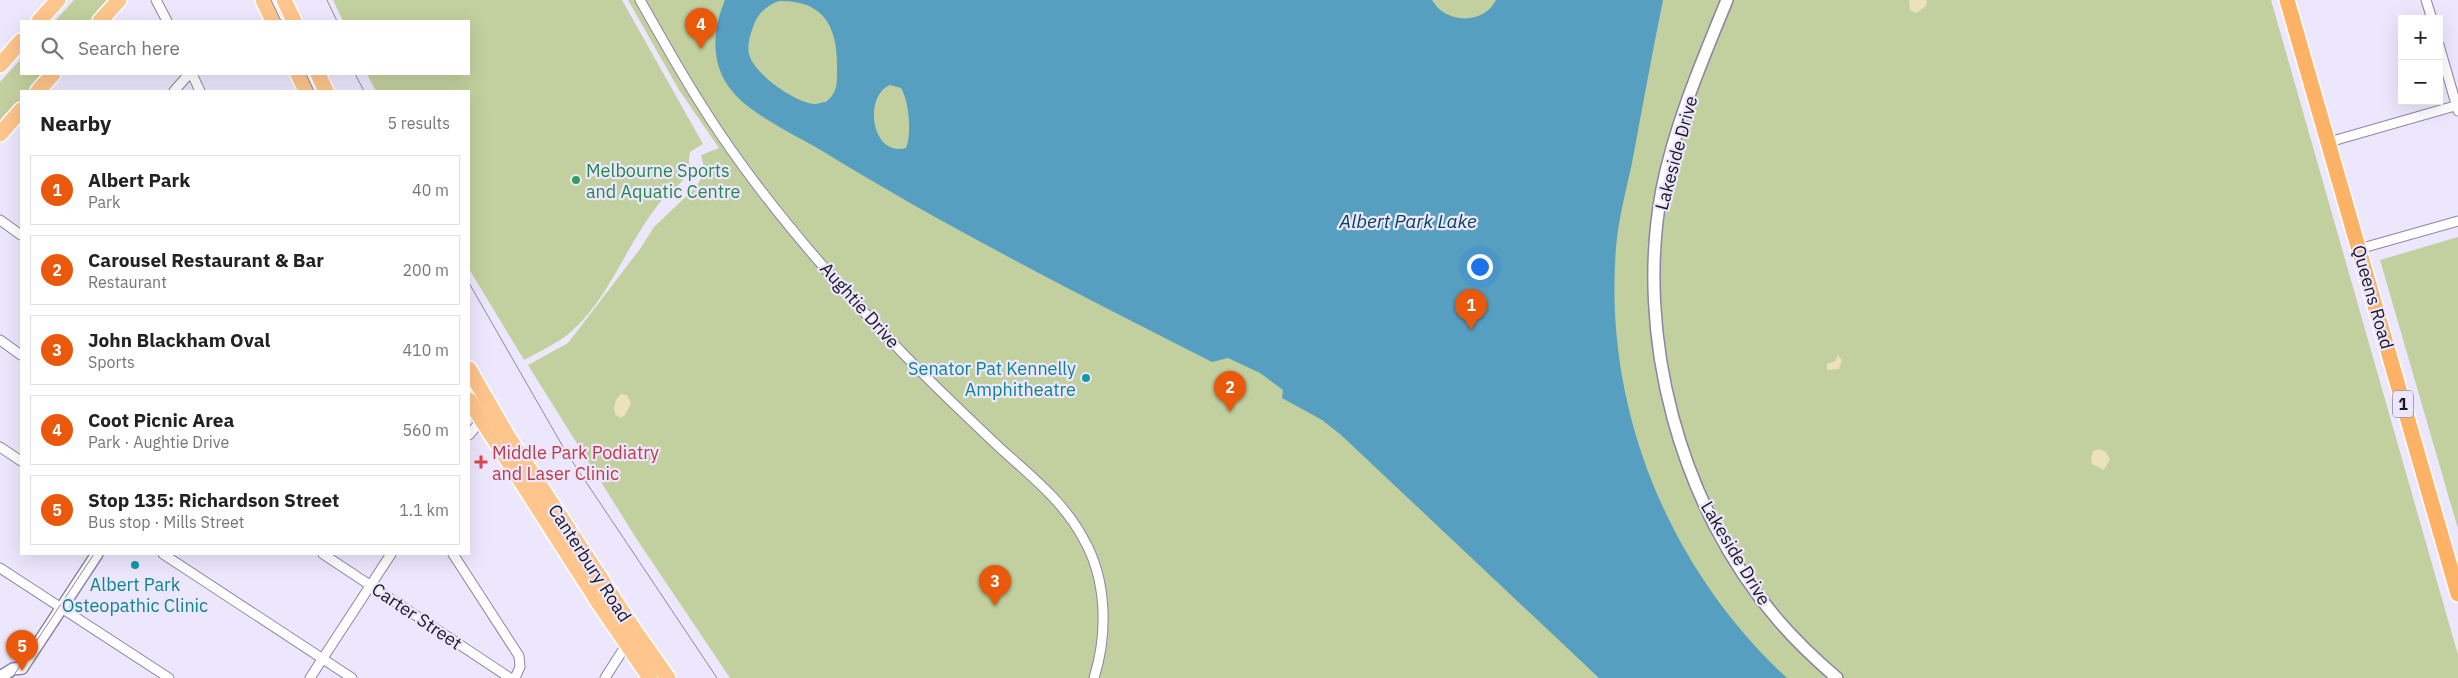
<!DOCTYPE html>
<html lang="en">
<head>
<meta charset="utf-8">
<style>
  body { margin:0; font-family:"IBM Plex Sans",sans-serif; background:#f6f6f6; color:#222 }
  .controls { position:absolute; right:15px; top:15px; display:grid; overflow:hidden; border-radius:0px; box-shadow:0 5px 20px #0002 }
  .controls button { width:45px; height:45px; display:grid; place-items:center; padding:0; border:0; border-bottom:1px solid #e0e0e0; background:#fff; color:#222; font:25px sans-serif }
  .you { position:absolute; left:1479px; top:266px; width:18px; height:18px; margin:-12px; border:4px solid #fff; border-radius:50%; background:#1a73e8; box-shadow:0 0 0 8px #1a73e833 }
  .badge { display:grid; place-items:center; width:32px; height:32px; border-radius:50%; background:#ea580c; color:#fff; font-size:16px; font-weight:700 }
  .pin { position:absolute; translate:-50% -41px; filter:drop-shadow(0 1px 2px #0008) }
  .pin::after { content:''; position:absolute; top:26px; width:18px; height:15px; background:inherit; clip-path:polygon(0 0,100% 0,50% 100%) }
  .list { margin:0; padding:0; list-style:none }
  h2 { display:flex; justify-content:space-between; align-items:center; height:65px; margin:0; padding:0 20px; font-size:21px }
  h2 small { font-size:16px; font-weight:400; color:#767676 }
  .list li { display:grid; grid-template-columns:32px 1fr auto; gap:15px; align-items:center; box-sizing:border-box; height:70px; margin:0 10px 10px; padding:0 10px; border:1px solid #e0e0e0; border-radius:0px }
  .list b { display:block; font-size:19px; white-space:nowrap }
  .list p { margin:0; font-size:16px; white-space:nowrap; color:#767676 }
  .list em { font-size:16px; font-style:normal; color:#767676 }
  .icon { flex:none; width:28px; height:28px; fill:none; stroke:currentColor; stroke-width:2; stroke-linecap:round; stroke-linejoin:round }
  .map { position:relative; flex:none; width:2458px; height:678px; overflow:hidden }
  .search { position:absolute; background:#fff; box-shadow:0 5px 20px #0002; left:20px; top:20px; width:450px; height:55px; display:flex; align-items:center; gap:12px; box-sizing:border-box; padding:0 18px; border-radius:0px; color:#767676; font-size:19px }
  .panel { position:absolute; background:#fff; box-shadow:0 5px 20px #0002; left:20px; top:90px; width:450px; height:465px; border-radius:0px }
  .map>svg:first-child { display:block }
  .green { fill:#c2cf9e }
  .sand { fill:#ebe1bc }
  .water { fill:#579fc1; fill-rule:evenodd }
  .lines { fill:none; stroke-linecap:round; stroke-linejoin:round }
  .minor-casing { stroke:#8d84a4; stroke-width:11 }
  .tertiary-casing { stroke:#8d84a4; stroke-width:14 }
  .primary-casing { stroke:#fff; stroke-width:18 }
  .trunk-casing { stroke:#fff; stroke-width:18 }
  .minor { stroke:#fff; stroke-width:9 }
  .tertiary { stroke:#fff; stroke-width:11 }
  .primary { stroke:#fec58c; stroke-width:15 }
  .trunk { stroke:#feb266; stroke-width:15 }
  .tram { stroke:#8d899a; stroke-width:1 }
  .leisure-dot { fill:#2e9e5b; stroke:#ede7fd; stroke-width:2 }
  .culture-dot { fill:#0f9aa8; stroke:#ede7fd; stroke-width:2 }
  .health-dot { fill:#e0444e; stroke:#ede7fd; stroke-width:2 }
  .labels { text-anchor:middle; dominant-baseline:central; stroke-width:4.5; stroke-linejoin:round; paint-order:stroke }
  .shield { fill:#ede7fd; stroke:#595564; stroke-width:1 }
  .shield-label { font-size:16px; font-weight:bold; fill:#1a1723 }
  .street-label { font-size:18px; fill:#1a1723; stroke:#ede7fd }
  .leisure-label { font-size:18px; fill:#27864d; stroke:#ede7fd; text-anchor:start }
  .culture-label { font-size:18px; fill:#0d838f; stroke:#ede7fd; text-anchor:end }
  .health-label { font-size:18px; fill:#be3a42; stroke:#ede7fd; text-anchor:start }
  .water-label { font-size:19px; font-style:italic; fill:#02425a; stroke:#ede7fd }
</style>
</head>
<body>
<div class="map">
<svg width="2458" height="678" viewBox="0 0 2458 678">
  <rect width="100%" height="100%" fill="#ede7fd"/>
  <g class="green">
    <polygon points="74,0 110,0 91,21 55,21"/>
    <path d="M333,0H622L703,144L690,152C688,160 690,168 687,175C680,186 666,194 658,205C627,244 610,296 573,330C559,343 540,351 524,360L469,269V91H376L367,74H469V21H343Z"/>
    <polygon points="628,0 2271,0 2458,655 2458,678 730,678 636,538 528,365 568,343 640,249 654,227 696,187 705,172 701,155 719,148 679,90"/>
    <polygon points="21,59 21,74 45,74 30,91 21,91 21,101 0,125 0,82"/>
    <polygon points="2458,237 2458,529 2380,260"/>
  </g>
  <g class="sand">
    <polygon points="1909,0 1927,0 1926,6 1916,13 1910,10"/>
    <polygon points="1838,355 1842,360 1839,369 1827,370 1827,364 1835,361"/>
    <path d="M621,394L627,395L631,403L625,415L621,418L615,414C613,406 615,399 621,394Z"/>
    <polygon points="2099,449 2106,452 2110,459 2104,470 2092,464 2091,458 2093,451"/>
  </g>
  <path class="water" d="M725,0H1432C1445,24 1484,25 1496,0H1663C1652,54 1642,109 1632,163C1626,191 1618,220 1616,248C1603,409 1669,569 1787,678H1599L1340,434L1322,420L1282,398L1283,390L1260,373L1228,358L1212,362C1081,295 949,229 824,152C799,137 750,114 733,92C710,66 712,30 725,0ZM779,1C825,0 838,28 837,69C837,83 838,92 826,102C822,102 818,104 815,104C795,103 754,74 749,54C747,46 750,35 753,27C757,14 766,6 779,1ZM890,85L901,88C909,101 912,134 906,148C871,157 863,96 890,85Z"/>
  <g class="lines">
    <defs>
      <g id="minor">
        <polyline points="156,0 167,21"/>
        <path d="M640,0C666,46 691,91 721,135C771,209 832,279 894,344C928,380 964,414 1000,448C1030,475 1064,502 1083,538C1107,579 1108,633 1094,678"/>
        <polyline points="2426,0 2432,19"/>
        <polyline points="2439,45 2458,111"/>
        <polyline points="192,74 200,91"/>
        <polyline points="174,91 189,74"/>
        <polyline points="2329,142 2458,105"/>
        <polyline points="0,220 21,235"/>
        <polyline points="2359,249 2458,221"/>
        <polyline points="0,340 21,355"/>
        <polyline points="469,435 484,417"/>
        <polyline points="0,447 21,461"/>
        <polyline points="163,554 352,678"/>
        <polyline points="323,554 510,678"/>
        <polyline points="453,554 519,656 520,667 515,678"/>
        <polyline points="0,568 169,678"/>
        <polyline points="310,678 391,554"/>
        <polyline points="605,678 628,642"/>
      </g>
      <g id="tertiary">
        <path d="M1727,0C1702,61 1675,124 1662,189C1634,335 1680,507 1778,620C1796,641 1816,660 1837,678"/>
        <polyline points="22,668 97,554"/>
        <polyline points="0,677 13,669 22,668"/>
      </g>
      <g id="primary">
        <polyline points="263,0 273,21"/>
        <polyline points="284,0 294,21"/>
        <polyline points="39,21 58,0"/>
        <polyline points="100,21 119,0"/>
        <polyline points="0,65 21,41"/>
        <polyline points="298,74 306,91"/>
        <polyline points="318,74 326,91"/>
        <polyline points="38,91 53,74"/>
        <polyline points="0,134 21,110"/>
        <polyline points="469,369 507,435 635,631 668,678"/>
        <polyline points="469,400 600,605 650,678"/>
      </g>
      <polyline id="trunk" points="2287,0 2458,594"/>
    </defs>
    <use href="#minor" class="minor-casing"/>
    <use href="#tertiary" class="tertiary-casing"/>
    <use href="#primary" class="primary-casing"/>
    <use href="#trunk" class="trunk-casing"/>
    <use href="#minor" class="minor"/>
    <use href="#tertiary" class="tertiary"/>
    <use href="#primary" class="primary"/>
    <use href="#trunk" class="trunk"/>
    <g class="tram">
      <polyline points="271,0 281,21"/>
      <polyline points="327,0 337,21"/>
      <polyline points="306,74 314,91"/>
      <polyline points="355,74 364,91"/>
      <polyline points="469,283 566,452 717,678"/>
      <polyline points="12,678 94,554"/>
    </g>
  </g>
  <circle class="leisure-dot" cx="576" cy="180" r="5"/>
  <g class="culture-dot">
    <circle cx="1086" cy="378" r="5"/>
    <circle cx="135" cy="565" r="5"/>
  </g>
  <path class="health-dot" d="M478.5 454.5h5v5h5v5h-5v5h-5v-5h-5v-5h5z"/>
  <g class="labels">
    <rect class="shield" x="2393" y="390.5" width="20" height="27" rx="4"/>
    <g class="shield-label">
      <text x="2403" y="404">1</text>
    </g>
    <g class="street-label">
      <text transform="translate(1676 153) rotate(-75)">Lakeside Drive</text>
      <text transform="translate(2373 297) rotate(74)">Queens Road</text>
      <text transform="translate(860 305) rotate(48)">Aughtie Drive</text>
      <text transform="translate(1736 553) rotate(59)">Lakeside Drive</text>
      <text transform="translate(590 563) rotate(57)">Canterbury Road</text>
      <text transform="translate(417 616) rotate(34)">Carter Street</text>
    </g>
    <g class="leisure-label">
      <text x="586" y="170">Melbourne Sports<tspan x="586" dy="21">and Aquatic Centre</tspan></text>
    </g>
    <g class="culture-label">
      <text x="1076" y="368">Senator Pat Kennelly<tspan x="1076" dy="21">Amphitheatre</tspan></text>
      <text x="135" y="584" text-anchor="middle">Albert Park<tspan x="135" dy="21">Osteopathic Clinic</tspan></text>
    </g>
    <g class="health-label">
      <text x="492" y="452">Middle Park Podiatry<tspan x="492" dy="21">and Laser Clinic</tspan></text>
    </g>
    <g class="water-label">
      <text x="1408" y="221">Albert Park Lake</text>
    </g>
  </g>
</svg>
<div class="controls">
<button>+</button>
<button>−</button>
</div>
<div class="you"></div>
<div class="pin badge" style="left:1471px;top:330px">1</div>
<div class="pin badge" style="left:1230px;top:412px">2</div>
<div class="pin badge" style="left:995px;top:606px">3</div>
<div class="pin badge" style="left:701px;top:49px">4</div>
<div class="pin badge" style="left:22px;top:671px">5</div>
<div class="search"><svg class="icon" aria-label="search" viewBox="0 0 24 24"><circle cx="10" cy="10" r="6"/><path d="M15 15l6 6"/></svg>Search here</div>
<section class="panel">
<h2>Nearby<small>5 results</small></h2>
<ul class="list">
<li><span class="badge">1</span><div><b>Albert Park</b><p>Park</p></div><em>40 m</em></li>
<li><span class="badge">2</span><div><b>Carousel Restaurant &amp; Bar</b><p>Restaurant</p></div><em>200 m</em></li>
<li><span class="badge">3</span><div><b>John Blackham Oval</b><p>Sports</p></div><em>410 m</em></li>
<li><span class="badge">4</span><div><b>Coot Picnic Area</b><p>Park · Aughtie Drive</p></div><em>560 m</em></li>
<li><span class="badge">5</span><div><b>Stop 135: Richardson Street</b><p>Bus stop · Mills Street</p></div><em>1.1 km</em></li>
</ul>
</section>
</div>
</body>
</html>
